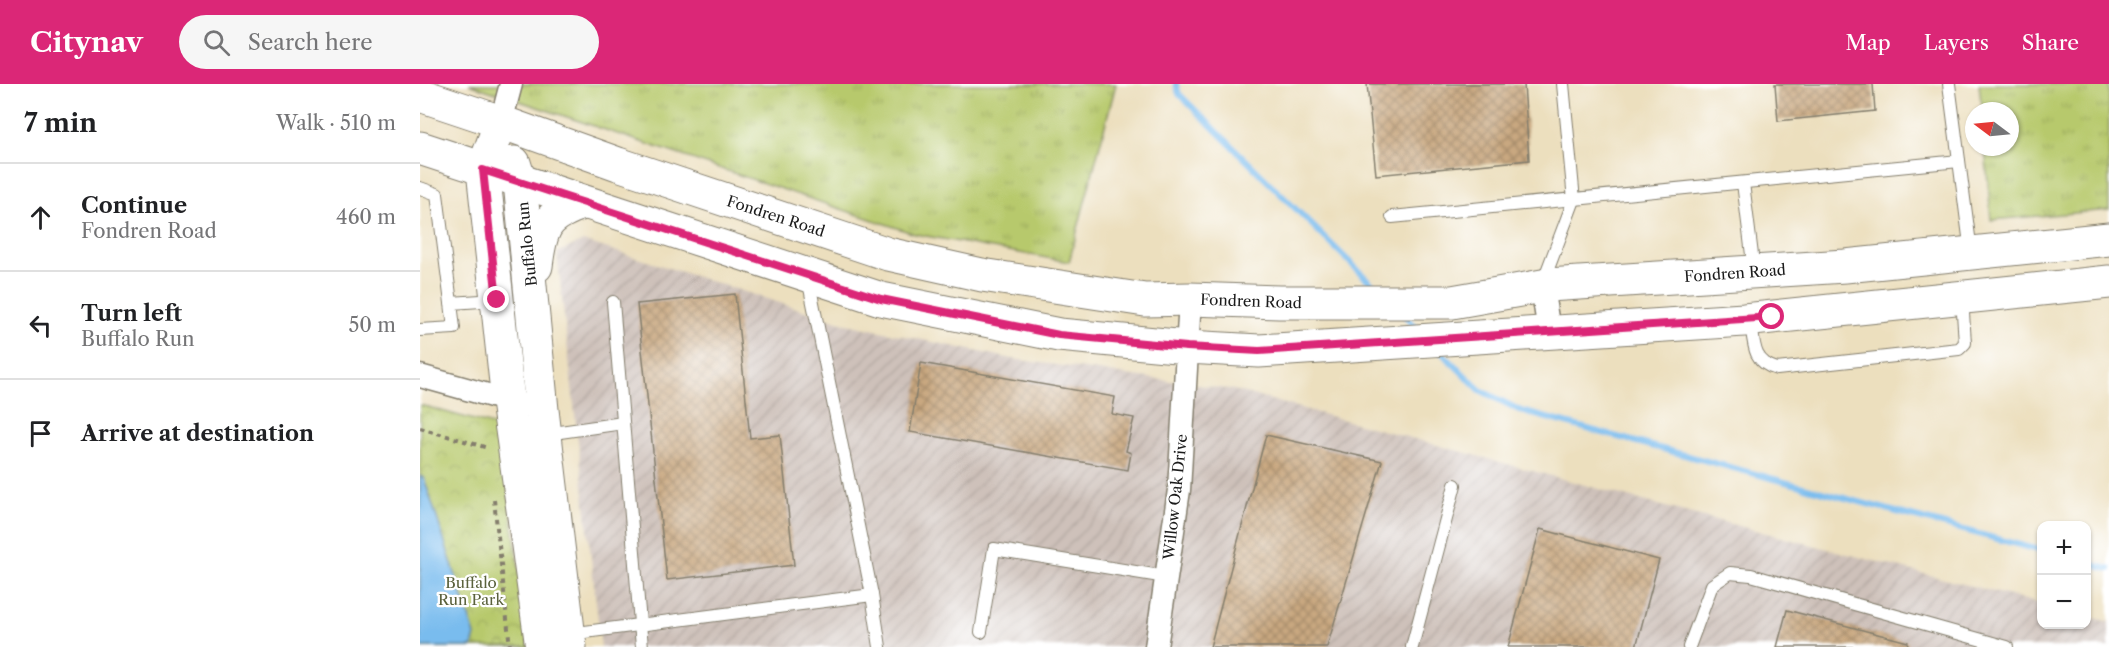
<!DOCTYPE html>
<html lang="en">
<head>
<meta charset="utf-8">
<style>
  body { margin:0; font-family:"Libre Caslon Text",serif; background:#f6f6f6; color:#202124 }
  .controls { position:absolute; right:18px; bottom:18px; display:grid; overflow:hidden; border-radius:12px; box-shadow:0 2px 4px #0004 }
  .controls button { width:54px; height:54px; display:grid; place-items:center; padding:0; border:0; border-bottom:2px solid #e0e0e0; background:#fff; color:#202124; font:30px sans-serif }
  .compass { position:absolute; left:1545px; top:18px; width:54px; height:54px; border-radius:50%; background:#fff; box-shadow:0 2px 4px #0004; rotate:286deg }
  .stop { position:absolute; width:18px; height:18px; margin:-14px; border:4px solid #db2777; border-radius:50%; background:#fff }
  .stop.end { background:#db2777; border-color:#fff; box-shadow:0 2px 6px #0008 }
  .list { margin:0; padding:0; list-style:none }
  h2 { display:flex; justify-content:space-between; align-items:center; height:78px; margin:0; padding:0 24px; font-size:26px }
  h2 small { font-size:20px; font-weight:400; color:#757577 }
  .list li { display:grid; grid-template-columns:39px 1fr auto; gap:18px; align-items:center; box-sizing:border-box; height:108px; padding:0 24px; border-top:2px solid #e0e0e0 }
  .list b { display:block; font-size:22px; white-space:nowrap }
  .list p { margin:0; font-size:20px; white-space:nowrap; color:#757577 }
  .list em { font-size:20px; font-style:normal; color:#757577 }
  .icon { flex:none; width:33px; height:33px; fill:none; stroke:currentColor; stroke-width:2; stroke-linecap:round; stroke-linejoin:round }
  .map { position:relative; flex:none; width:1689px; height:563px; overflow:hidden }
  header { display:flex; align-items:center; gap:36px; box-sizing:border-box; height:84px; padding:0 30px; background:#db2777; color:#fff }
  header strong { font-size:28px }
  nav { display:flex; gap:33px; margin-inline-start:auto; font-size:21px }
  .search { width:420px; height:54px; background:#f6f6f6; display:flex; align-items:center; gap:15px; box-sizing:border-box; padding:0 21px; border-radius:33px; color:#757577; font-size:22px }
  main { display:flex }
  aside { flex:1; background:#fff }
  .map>svg:first-child { display:block }
  .industrial { fill:url(#industrial-furrows) }
  .grass { fill:url(#grass-tufts); stroke:#6a7244; stroke-width:1.5 }
  .park { fill:url(#park-crowns); stroke:#6a7244; stroke-width:1.5 }
  .water { fill:#79bcee; stroke:#4a6c85; stroke-width:1.5 }
  .lines { fill:none; stroke-linecap:round; stroke-linejoin:round }
  .stream { stroke:#79bcee; stroke-width:6 }
  .building { fill:url(#building-cross-hatch) }
  .lane-casing { stroke:#847e6d; stroke-width:14 }
  .street-casing { stroke:#847e6d; stroke-width:25 }
  .secondary-casing { stroke:#847e6d; stroke-width:35 }
  .path { stroke:#847e6d; stroke-width:4; stroke-dasharray:4.5 4.5; stroke-linecap:butt }
  .lane { stroke:#fff; stroke-width:12 }
  .street { stroke:#fff; stroke-width:22 }
  .secondary { stroke:#fff; stroke-width:33 }
  .route { stroke:#db2777; stroke-width:8 }
  .labels { text-anchor:middle; dominant-baseline:central; stroke-width:4.5; stroke-linejoin:round; paint-order:stroke }
  .street-label { font-size:15px; fill:#1c1c1c; stroke:#fff }
  .park-label { font-size:15px; fill:#5a613c; stroke:#fff }
</style>
</head>
<body>
<header>
<strong>Citynav</strong>
<div class="search"><svg class="icon" aria-label="search" viewBox="0 0 24 24"><circle cx="10" cy="10" r="6"/><path d="M15 15l6 6"/></svg>Search here</div>
<nav><a>Map</a><a>Layers</a><a>Share</a></nav>
</header>
<main>
<aside>
<h2>7 min<small>Walk · 510 m</small></h2>
<ul class="list">
<li><svg class="icon" aria-label="ahead" viewBox="0 0 24 24"><path d="M12 20V5M6 11l6-6 6 6"/></svg><div><b>Continue</b><p>Fondren Road</p></div><em>460 m</em></li>
<li><svg class="icon" aria-label="left" viewBox="0 0 24 24"><path d="M17 20v-9H6M10 6l-5 5 5 5"/></svg><div><b>Turn left</b><p>Buffalo Run</p></div><em>50 m</em></li>
<li><svg class="icon" aria-label="arrive" viewBox="0 0 24 24"><path d="M6 21V4h12l-3 4 3 4H6"/></svg><div><b>Arrive at destination</b></div></li>
</ul>
</aside>
<div class="map">
<svg width="1689" height="563" viewBox="0 0 1689 563">
  <defs>
    <pattern id="industrial-furrows" width="10" height="10" patternUnits="userSpaceOnUse" patternTransform="scale(1.5)"><rect width="10" height="10" fill="#cec1ba"/><path d="M-1 1l2-2M0 10L10 0M9 11l2-2" fill="none" stroke="#b0a59f"/></pattern>
    <pattern id="grass-tufts" width="24" height="20" patternUnits="userSpaceOnUse" patternTransform="scale(1.5)"><rect width="24" height="20" fill="#b7c96c"/><path d="M3 7l-1-3M5 7V3M7 7l1-3M15 17l-1-3M17 17v-4M19 17l1-3" fill="none" stroke="#9dac5d"/></pattern>
    <pattern id="park-crowns" width="20" height="18" patternUnits="userSpaceOnUse" patternTransform="scale(1.5)"><rect width="20" height="18" fill="#b7c96c"/><path d="M2 6a3 3 0 1 1 6 0M12 15a3 3 0 1 1 6 0" fill="none" stroke="#9dac5d"/></pattern>
    <pattern id="building-cross-hatch" width="8" height="8" patternUnits="userSpaceOnUse" patternTransform="scale(1.5)"><rect width="8" height="8" fill="#c9a880"/><path d="M0 0l8 8M0 8l8-8" fill="none" stroke="#a28868"/></pattern>
  </defs>
  <rect width="100%" height="100%" fill="#fff"/>
  <filter id="ink" filterUnits="userSpaceOnUse"><feTurbulence type="fractalNoise" baseFrequency=".0167" numOctaves="2"/><feDisplacementMap in="SourceGraphic" scale="12" xChannelSelector="R" yChannelSelector="G"/><feConvolveMatrix kernelMatrix="1 2 1 2 8 2 1 2 1" color-interpolation-filters="sRGB"/></filter>
  <filter id="wash" filterUnits="userSpaceOnUse"><feTurbulence type="fractalNoise" baseFrequency=".008" numOctaves="4" result="noise"/><feDisplacementMap in="SourceGraphic" scale="24" xChannelSelector="R" yChannelSelector="G"/><feGaussianBlur stdDeviation="1.35" result="paint"/><feColorMatrix in="noise" values="0 0 0 0 0 0 0 0 0 0 0 0 0 0 0 0 0 1.4 0 .05"/><feComposite in="paint" operator="in"/></filter>
  <g filter="url(#wash)">
    <rect width="100%" height="100%" fill="#ecdfbe"/>
    <polygon class="industrial" points="163,157 427,240 593,275 814,306 1257,426 1621,520 1622,540 1666,540 1667,532 1689,538 1689,563 181,563 137,169"/>
    <g class="grass">
      <polygon points="49,0 696,0 649,178 495,150"/>
      <polygon points="1559,0 1689,0 1689,126 1571,136 1565,63 1590,63 1590,27 1562,27"/>
    </g>
    <polygon class="park" points="0,321 80,343 109,563 0,563"/>
    <polygon class="water" points="0,392 4,394 55,551 52,563 0,563"/>
    <g class="lines">
      <g class="stream">
        <polyline points="756,0 759,10 958,206"/>
        <polyline points="983,230 999,246"/>
        <polyline points="1019,266 1060,306 1101,327 1622,467"/>
        <polyline points="1666,479 1689,485"/>
      </g>
    </g>
    <g id="blocks">
      <g class="building">
        <polygon points="947,0 1104,0 1109,76 956,91"/>
        <polygon points="1355,0 1453,0 1455,27 1358,37"/>
        <polygon points="315,210 330,354 360,351 374,481 247,496 217,220"/>
        <polygon points="501,279 695,313 692,330 714,334 706,367 711,369 708,386 490,348"/>
        <polygon points="846,351 962,377 907,563 790,563"/>
        <polygon points="1120,445 1239,476 1216,563 1088,563"/>
        <polygon points="1367,526 1488,558 1487,563 1357,563"/>
      </g>
    </g>
  </g>
  <g filter="url(#ink)">
    <use href="#blocks" fill-opacity="0" stroke="#847e6d" stroke-width="1.5"/>
    <g class="lines">
      <defs>
        <g id="lane">
          <polyline points="1529,0 1551,168"/>
          <polyline points="1323,99 1334,187"/>
          <polyline points="0,104 17,110 31,219 76,216"/>
          <polyline points="972,133 1539,77"/>
          <polyline points="388,194 452,511"/>
          <polyline points="1123,198 1154,116 1143,0"/>
          <polyline points="193,218 222,563"/>
          <path d="M1331,237C1334,259 1332,278 1357,285L1539,265L1545,259L1542,214"/>
          <polyline points="0,246 34,244 31,219"/>
          <polyline points="126,350 203,339"/>
          <polyline points="561,548 574,465 746,493"/>
          <polyline points="149,550 452,511 460,563"/>
          <polyline points="992,563 1035,401"/>
          <polyline points="1269,563 1292,501 1310,489 1331,491 1587,563"/>
        </g>
        <g id="street">
          <polyline points="81,38 91,0"/>
          <polyline points="1122,202 1129,248"/>
          <polyline points="0,292 100,320"/>
          <polyline points="736,563 759,406 770,215"/>
        </g>
        <g id="secondary">
          <polyline points="0,11 81,38 198,80 468,170 562,191 725,216 770,215 859,218 1032,218 1128,201 1425,182 1689,155"/>
          <polyline points="81,38 63,86 88,317 122,563"/>
          <polyline points="0,64 461,215 639,251 767,263 839,267 1324,236 1689,198"/>
          <polyline points="94,79 100,98 122,326 150,563"/>
          <path d="M116,182C121,142 125,132 163,119"/>
        </g>
      </defs>
      <use href="#lane" class="lane-casing"/>
      <use href="#street" class="street-casing"/>
      <use href="#secondary" class="secondary-casing"/>
      <g class="path">
        <polyline points="0,344 68,364"/>
        <polyline points="74,416 90,563"/>
      </g>
      <use href="#lane" class="lane"/>
      <use href="#street" class="street"/>
      <use href="#secondary" class="secondary"/>
    </g>
  </g>
  <g class="lines" filter="url(#ink)">
    <polyline class="route" points="77,216 63,86 461,215 639,251 767,263 839,267 1352,233"/>
  </g>
  <g class="labels">
    <g class="street-label">
      <text transform="translate(356 132) rotate(18)">Fondren Road</text>
      <text transform="translate(107 160) rotate(-96)">Buffalo Run</text>
      <text transform="translate(1315 189) rotate(-4)">Fondren Road</text>
      <text transform="translate(831 217) rotate(2)">Fondren Road</text>
      <text transform="translate(755 413) rotate(-84)">Willow Oak Drive</text>
    </g>
    <g class="park-label">
      <text x="51" y="498">Buffalo<tspan x="51" dy="17">Run Park</tspan></text>
    </g>
  </g>
</svg>
<div class="controls">
<button>+</button>
<button>−</button>
</div>
<svg class="compass" viewBox="-18 -18 36 36"><path d="M0-13l5 13h-10z" fill="#e53935"/><path d="M0 13l5-13h-10z" fill="#757577"/></svg>
<div class="stop" style="left:1352px;top:233px"></div>
<div class="stop end" style="left:77px;top:216px"></div>
</div>
</main>
</body>
</html>
